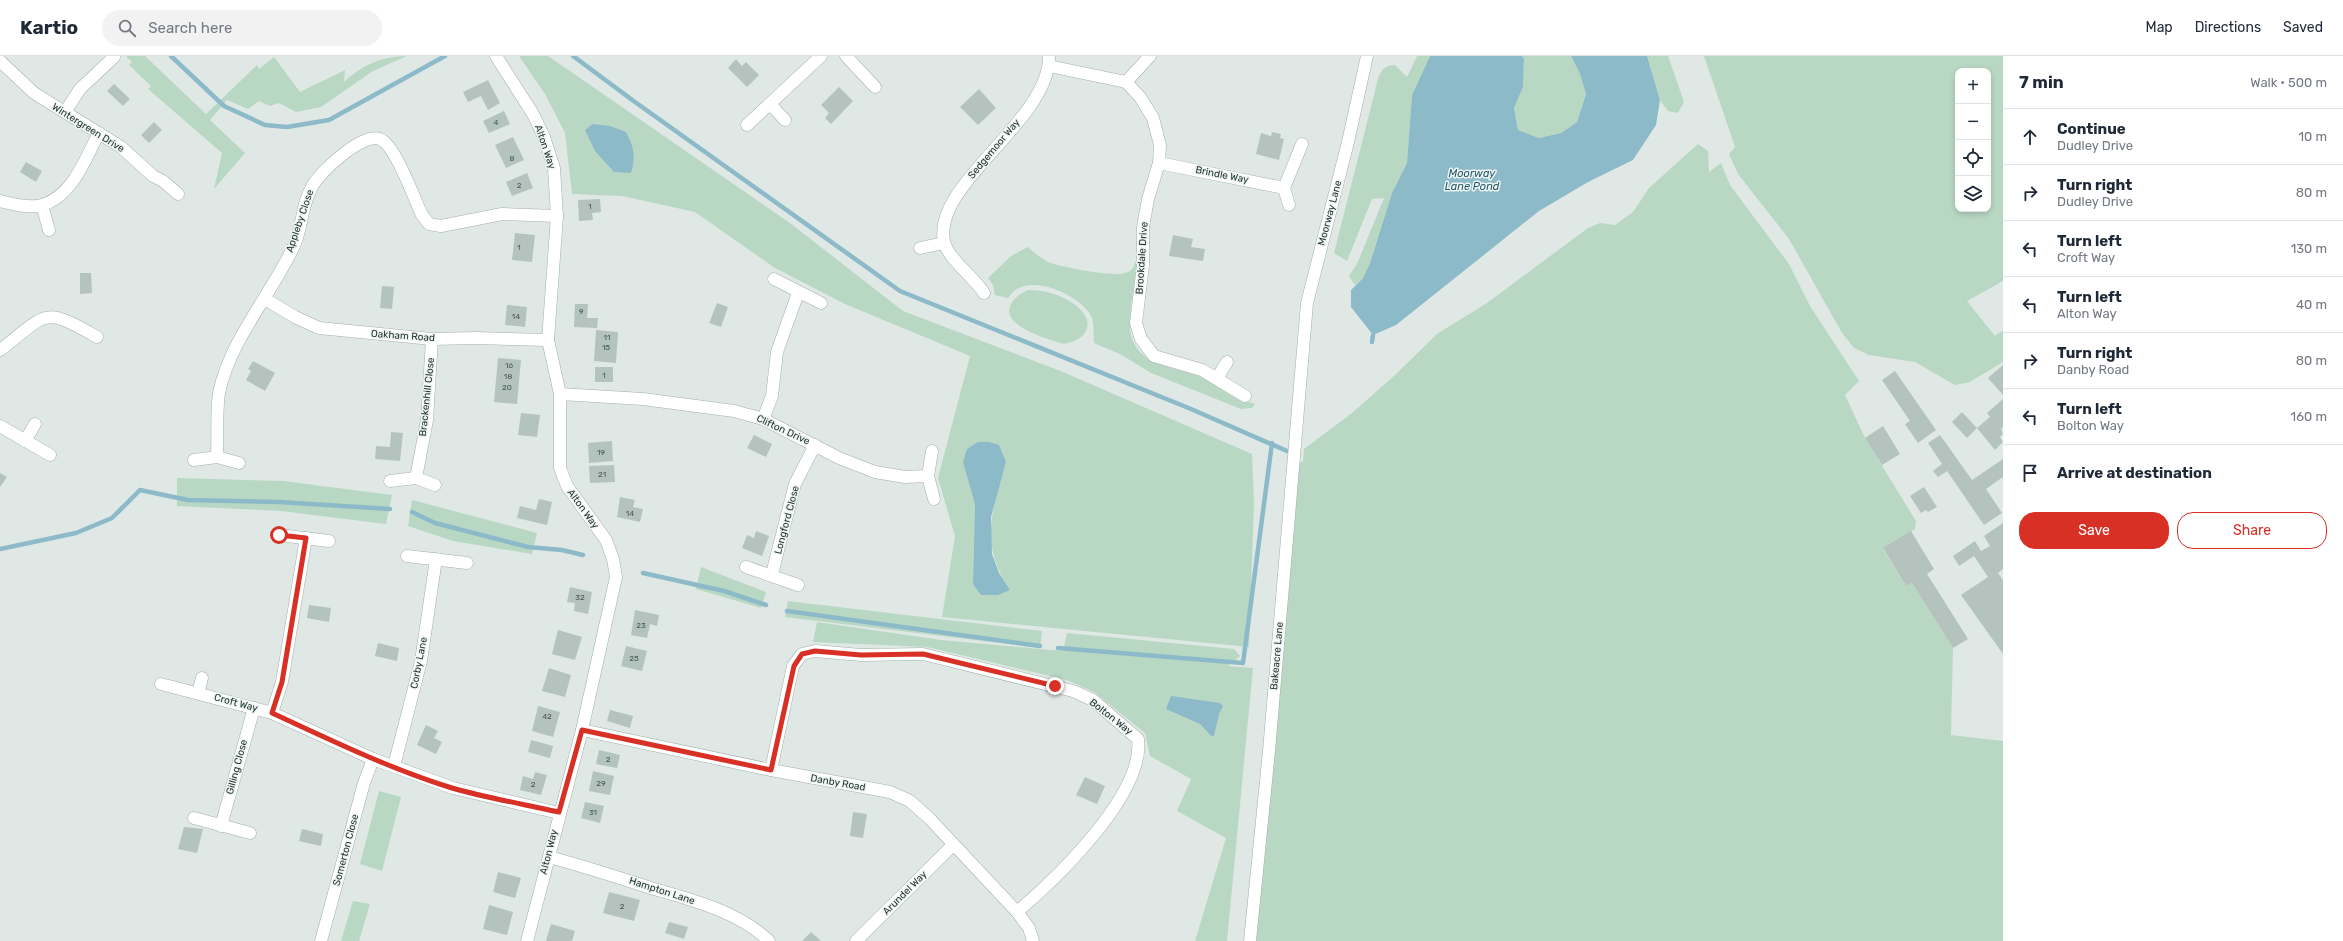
<!DOCTYPE html>
<html lang="en">
<head>
<meta charset="utf-8">
<style>
  body { margin:0; font-family:Rubik,sans-serif; background:#f2f2f3; color:#1f2937 }
  .controls { position:absolute; right:12px; top:12px; display:grid; overflow:hidden; border-radius:8px; box-shadow:0 2px 6px #0003 }
  .controls button { width:36px; height:36px; display:grid; place-items:center; padding:0; border:0; border-bottom:1px solid #e0e1e3; background:#fff; color:#1f2937; font:20px sans-serif }
  .stop { position:absolute; width:12px; height:12px; margin:-9px; border:3px solid #d93025; border-radius:50%; background:#fff }
  .stop.end { background:#d93025; border-color:#fff; box-shadow:0 1px 4px #0008 }
  .list { margin:0; padding:0; list-style:none }
  h2 { display:flex; justify-content:space-between; align-items:center; height:52px; margin:0; padding:0 16px; font-size:17px }
  h2 small { font-size:13px; font-weight:400; color:#747a83 }
  .list li { display:grid; grid-template-columns:26px 1fr auto; gap:12px; align-items:center; box-sizing:border-box; height:56px; padding:0 16px; border-top:1px solid #e0e1e3 }
  .list b { display:block; font-size:15px; white-space:nowrap }
  .list p { margin:0; font-size:13px; white-space:nowrap; color:#747a83 }
  .list em { font-size:13px; font-style:normal; color:#747a83 }
  .actions { display:flex; gap:8px; padding:12px 16px }
  .actions a { flex:1; padding:9px 0; border:1px solid #d93025; border-radius:16px; text-align:center; font-size:14px; color:#d93025 }
  .actions .main { background:#d93025; color:#fff }
  .icon { flex:none; width:22px; height:22px; fill:none; stroke:currentColor; stroke-width:2; stroke-linecap:round; stroke-linejoin:round }
  .map { position:relative; flex:none; width:2003px; height:885px; overflow:hidden }
  header { display:flex; align-items:center; gap:24px; box-sizing:border-box; height:56px; padding:0 20px; background:#fff; border-bottom:1px solid #e0e1e3 }
  header strong { font-size:19px }
  nav { display:flex; gap:22px; margin-inline-start:auto; font-size:14px }
  .search { width:280px; height:36px; background:#f2f2f3; display:flex; align-items:center; gap:10px; box-sizing:border-box; padding:0 14px; border-radius:22px; color:#747a83; font-size:15px }
  main { display:flex }
  aside { flex:1; background:#fff }
  .map>svg:first-child { display:block }
  .green { fill:#b9d8c4; fill-rule:evenodd }
  .water { fill:#8cbac8 }
  .lines { fill:none; stroke-linecap:round; stroke-linejoin:round }
  .stream { stroke:#8cbac8; stroke-width:4.5 }
  .building { fill:#b4c3be }
  .minor-casing { stroke:#a3afac; stroke-width:13 }
  .minor { stroke:#fff; stroke-width:12 }
  .route { stroke:#d93025; stroke-width:5 }
  .labels { text-anchor:middle; dominant-baseline:central; stroke-width:3; stroke-linejoin:round; paint-order:stroke }
  .number-label { font-size:8px; fill:#465956 }
  .street-label { font-size:10px; fill:#223633; stroke:#eff5f3 }
  .water-label { font-size:11px; font-style:italic; fill:#23596b; stroke:#eff5f3 }
</style>
</head>
<body>
<header>
<strong>Kartio</strong>
<div class="search"><svg class="icon" aria-label="search" viewBox="0 0 24 24"><circle cx="10" cy="10" r="6"/><path d="M15 15l6 6"/></svg>Search here</div>
<nav><a>Map</a><a>Directions</a><a>Saved</a></nav>
</header>
<main>
<div class="map">
<svg width="2003" height="885" viewBox="0 0 2003 885">
  <rect width="100%" height="100%" fill="#dfe8e5"/>
  <g class="green">
    <path d="M126,0H145L206,58L257,9L259,13L274,1L300,36L345,14L344,26C362,9 382,0 407,0L373,15L321,51L296,56L279,47L270,50L259,45L248,53L227,44L210,64L245,97L214,133L222,97L148,33L151,30L129,9L132,6Z"/>
    <path d="M519,0H548L790,167L903,255L1063,316L1252,398L1254,447L1249,591L942,561L955,480L938,422L970,300L845,248L775,212L695,156L622,140L572,138L565,77L545,38ZM1006,406C992,455 979,488 1010,534L973,528L975,448Z"/>
    <path d="M1417,0H1430L1412,39L1407,107L1392,137L1370,207L1363,222L1355,229L1349,220L1357,208L1384,142L1372,143L1347,205L1334,197L1374,39C1378,25 1378,9 1395,9L1407,21Z"/>
    <polygon points="1522,0 1571,0 1580,18 1586,38 1577,66 1561,77 1539,82 1518,74 1514,52 1523,31 1524,3"/>
    <polygon points="1647,0 1668,0 1684,46 1678,57 1668,55 1660,44"/>
    <path d="M1704,0H2003V225L1967,245L1995,280L2003,274V306L1970,326L1955,329L1915,306L1869,299L1854,292L1842,277L1789,183L1738,118L1729,98L1735,91ZM1958,15H1988V153H1958Z"/>
    <polygon points="1698,88 1708,95 1709,116 1721,107 1730,129 1789,208 1810,250 1859,325 1845,339 1865,382 1916,465 1915,473 1883,493 1906,530 1912,527 1953,592 1951,679 2003,685 2003,885 1250,885 1293,406 1303,406 1304,393 1352,357 1395,319 1437,278 1487,247 1588,172 1600,167 1615,169 1633,156 1649,132"/>
    <path d="M1028,191C1033,196 1041,202 1048,206C1060,211 1113,221 1125,217C1131,216 1134,211 1135,206H1138C1135,226 1127,261 1131,279C1139,311 1176,311 1201,321C1215,327 1225,337 1238,343C1244,346 1249,345 1255,348L1252,352L1241,353L1151,317L1120,298L1096,288L1094,286C1093,278 1095,265 1090,258C1076,237 1025,214 1008,242L995,239L993,229L988,222L1011,200Z"/>
    <path d="M1028,234C1044,234 1060,238 1074,248C1097,265 1089,283 1064,288C1048,283 999,270 1011,248C1015,241 1020,238 1028,234Z"/>
    <polygon points="177,422 283,425 392,439 386,468 281,455 177,450"/>
    <polygon points="412,444 537,477 532,498 453,485 408,470"/>
    <polygon points="701,511 766,536 761,552 696,533"/>
    <polygon points="788,545 1042,575 1040,592 785,561"/>
    <path d="M817,566L941,584L1063,595L1067,577L1234,593L1240,600L1228,610L1253,612L1227,885H1195L1226,782L1177,755L1191,723L1150,700L1145,677L1094,636L1067,624L927,591L813,586ZM1207,646L1220,647L1214,680H1211L1200,668Z"/>
    <polygon points="379,735 401,741 382,815 360,808"/>
    <polygon points="353,845 370,848 359,885 341,885"/>
  </g>
  <g class="water">
    <polygon points="1430,0 1522,0 1524,3 1523,31 1514,52 1518,74 1539,82 1561,77 1577,66 1586,38 1580,18 1571,0 1647,0 1660,44 1656,69 1633,104 1588,126 1539,155 1396,269 1373,279 1351,251 1351,234 1363,222 1370,207 1392,137 1407,107 1412,39"/>
    <path d="M593,68L610,70L626,76C634,91 636,101 631,117L614,116L595,95L585,74Z"/>
    <polygon points="978,386 989,386 999,389 1006,406 991,461 992,498 999,517 1010,534 998,539 981,539 973,528 975,448 963,406 967,393"/>
    <polygon points="1171,640 1220,647 1223,650 1219,658 1214,680 1211,680 1200,668 1166,653"/>
  </g>
  <g class="lines">
    <g class="stream">
      <polyline points="171,0 224,50 265,69 287,71 329,64 445,0"/>
      <polyline points="573,0 635,46 900,235 1191,353 1287,395"/>
      <polyline points="1372,286 1373,279"/>
      <polyline points="412,456 435,467 528,491 562,494 583,499"/>
      <polyline points="0,493 76,477 112,462 140,434 188,444 279,446 390,453"/>
      <polyline points="643,517 724,535 766,549"/>
      <polyline points="787,555 1040,590"/>
      <polyline points="1058,592 1243,607 1272,387"/>
    </g>
  </g>
  <g class="building">
    <polygon points="736,3 742,10 746,6 759,19 747,31 728,12"/>
    <polygon points="488,24 500,47 488,54 481,40 468,46 463,36"/>
    <polygon points="114,28 130,43 123,50 107,35"/>
    <polygon points="839,31 853,45 831,68 825,62 829,57 821,49"/>
    <polygon points="979,33 996,52 978,69 960,51"/>
    <polygon points="504,55 510,68 489,77 483,65"/>
    <polygon points="154,66 162,74 149,87 141,79"/>
    <polygon points="1272,76 1281,78 1280,82 1284,83 1279,104 1256,98 1261,77 1271,80"/>
    <polygon points="513,81 524,104 506,112 495,89"/>
    <polygon points="26,106 42,115 36,126 20,116"/>
    <polygon points="527,117 533,132 512,140 506,126"/>
    <polygon points="600,143 601,156 592,157 593,164 579,165 578,144"/>
    <polygon points="515,177 535,179 532,206 512,204"/>
    <polygon points="1173,179 1193,183 1191,191 1205,193 1203,205 1169,200"/>
    <polygon points="80,217 91,217 92,237 80,238"/>
    <polygon points="382,230 394,231 392,253 380,252"/>
    <polygon points="717,247 728,251 721,271 709,267"/>
    <polygon points="575,248 588,248 587,262 598,262 597,272 574,271"/>
    <polygon points="507,249 527,251 525,271 505,269"/>
    <polygon points="596,274 618,276 616,307 594,305"/>
    <polygon points="498,302 521,304 517,348 494,346"/>
    <polygon points="253,305 275,317 265,335 246,324 251,315 248,313"/>
    <polygon points="2003,309 2003,339 1988,322"/>
    <rect x="595" y="311" width="18" height="15"/>
    <polygon points="1895,315 1936,374 1918,387 1905,368 1910,365 1882,324"/>
    <polygon points="2003,343 2003,371 2001,373 2003,378 2000,381 2003,386 1995,394 1977,372 1990,361 1987,357"/>
    <polygon points="1962,356 1977,372 1967,382 1952,366"/>
    <polygon points="521,357 540,359 537,381 518,379"/>
    <polygon points="1883,370 1900,398 1882,409 1865,382"/>
    <polygon points="391,376 403,377 400,405 375,403 376,390 390,391"/>
    <polygon points="754,379 772,388 766,401 747,392"/>
    <polygon points="1940,379 1972,424 2003,403 2003,421 1986,433 2002,457 1984,469 1947,415 1938,421 1933,415 1942,408 1928,387"/>
    <polygon points="612,385 613,405 589,407 588,387"/>
    <polygon points="614,409 615,426 590,427 589,410"/>
    <polygon points="0,417 7,421 0,431"/>
    <polygon points="1924,431 1937,451 1928,456 1926,454 1921,457 1910,440"/>
    <polygon points="620,441 635,444 633,451 643,453 640,466 617,461"/>
    <polygon points="539,443 552,446 547,469 517,462 520,450 536,454"/>
    <polygon points="2003,467 2003,513 1998,517 2003,524 2003,598 1961,539 1988,521 1974,500 1959,510 1953,500 1975,485 1981,495 1990,490 1984,480"/>
    <polygon points="756,475 769,480 762,500 742,492 747,479 754,482"/>
    <polygon points="1911,475 1934,513 1927,518 1968,583 1953,592 1912,527 1906,530 1883,492"/>
    <polygon points="570,531 592,536 588,558 574,555 575,547 567,546"/>
    <polygon points="309,549 331,552 329,566 307,562"/>
    <polygon points="635,554 659,559 657,570 650,568 647,582 631,579"/>
    <polygon points="558,574 582,581 575,604 552,598"/>
    <polygon points="378,587 399,592 397,605 375,600"/>
    <polygon points="626,590 647,595 642,615 621,610"/>
    <polygon points="549,612 571,619 565,641 542,635"/>
    <polygon points="538,650 560,656 553,681 532,675"/>
    <polygon points="610,654 633,660 630,672 607,665"/>
    <polygon points="426,669 438,675 434,682 442,686 436,698 417,689"/>
    <polygon points="531,684 553,690 550,702 528,696"/>
    <polygon points="599,694 620,699 617,712 596,708"/>
    <polygon points="593,715 614,720 610,739 589,735"/>
    <polygon points="535,716 547,719 541,739 520,734 523,720 533,723"/>
    <polygon points="1085,721 1105,730 1097,748 1076,739"/>
    <polygon points="585,746 604,750 600,767 581,762"/>
    <polygon points="853,756 867,758 863,782 850,780"/>
    <polygon points="184,771 203,773 197,797 178,793"/>
    <polygon points="302,773 323,778 321,790 299,785"/>
    <polygon points="498,816 521,822 515,842 493,836"/>
    <polygon points="609,836 640,844 634,865 603,857"/>
    <polygon points="489,849 513,856 507,879 483,873"/>
    <polygon points="669,866 688,871 684,883 665,877"/>
    <polygon points="551,868 575,875 572,885 546,885"/>
    <polygon points="811,876 821,885 802,885"/>
  </g>
  <g class="lines">
    <defs>
      <g id="minor">
        <polyline points="496,0 533,58 544,81 554,112 557,160 548,284 560,338 560,412 567,430 606,484 613,503 616,521 582,674 527,885"/>
        <polyline points="846,0 875,31"/>
        <polyline points="0,5 34,37 121,91 153,120 163,125 178,138"/>
        <polyline points="1049,10 1126,26 1140,41 1153,62 1160,89 1159,107 1148,143 1143,171 1143,209 1136,267 1141,283 1154,300 1202,314 1245,340"/>
        <polyline points="1126,26 1150,0"/>
        <polyline points="770,48 785,64"/>
        <polyline points="65,56 80,33 114,1 113,0"/>
        <polyline points="747,69 821,0"/>
        <polyline points="1159,107 1284,132 1302,88"/>
        <polyline points="1284,132 1289,149"/>
        <path d="M0,145C12,148 31,153 43,149C74,138 85,103 99,77"/>
        <polyline points="42,149 49,174"/>
        <polyline points="920,192 944,187"/>
        <polyline points="774,223 821,247"/>
        <path d="M984,237C974,221 947,202 944,185C932,128 1050,65 1049,0"/>
        <polyline points="265,243 295,261 319,272 432,283 476,282 548,284"/>
        <path d="M0,294C47,258 42,249 97,281"/>
        <polyline points="1217,322 1227,306"/>
        <polyline points="560,338 643,343 734,355 763,363 839,402 875,416 905,421 928,420"/>
        <polyline points="763,363 772,340 777,296 798,237"/>
        <polyline points="0,370 50,399"/>
        <polyline points="25,385 35,368"/>
        <polyline points="932,395 928,420 934,443"/>
        <path d="M217,401C218,380 216,357 219,337C230,284 270,240 293,192C303,172 301,148 313,129C321,115 363,76 380,83C396,90 414,143 422,159L429,168L441,170L502,158L557,160"/>
        <polyline points="194,404 217,401 239,407"/>
        <polyline points="416,422 427,364 432,283"/>
        <polyline points="390,425 416,422 435,429"/>
        <polyline points="279,479 329,485"/>
        <polyline points="407,500 467,507"/>
        <polyline points="746,511 798,529"/>
        <polyline points="772,518 795,428 815,389"/>
        <polyline points="161,628 272,657 373,703 453,732 559,757"/>
        <polyline points="198,637 202,622"/>
        <polyline points="272,657 282,626 306,482"/>
        <polyline points="582,674 771,714 890,736 910,745 930,763 1017,856 1029,872 1033,885"/>
        <polyline points="394,710 421,605 436,503"/>
        <path d="M771,714L793,610L802,598L815,595L861,599L923,598L1073,635L1093,644L1138,683C1145,738 1056,823 1017,856"/>
        <polyline points="194,762 250,777"/>
        <polyline points="221,770 254,652"/>
        <path d="M549,801C583,810 617,821 651,832C691,844 738,855 769,885"/>
        <polyline points="321,885 364,727 373,703"/>
        <polyline points="856,885 953,789"/>
        <polyline points="1250,885 1269,695 1307,247 1348,86 1367,0"/>
      </g>
    </defs>
    <use href="#minor" class="minor-casing"/>
    <use href="#minor" class="minor"/>
  </g>
  <g class="lines">
    <path class="route" d="M279,479L306,482L282,626L272,657C331,684 390,713 452,732C487,742 523,748 559,756L582,674L771,714L794,610L802,598L815,595L861,599L923,598L1055,630"/>
  </g>
  <g class="labels">
    <g class="number-label">
      <text x="496" y="66">4</text>
      <text x="512" y="102">8</text>
      <text x="519" y="129">2</text>
      <text x="590" y="150">1</text>
      <text x="519" y="191">1</text>
      <text x="581" y="255">9</text>
      <text x="516" y="260">14</text>
      <text x="607" y="281">11</text>
      <text x="606" y="291">15</text>
      <text x="509" y="309">16</text>
      <text x="604" y="319">1</text>
      <text x="508" y="320">18</text>
      <text x="507" y="331">20</text>
      <text x="601" y="396">19</text>
      <text x="602" y="418">21</text>
      <text x="630" y="457">14</text>
      <text x="580" y="541">32</text>
      <text x="641" y="569">23</text>
      <text x="634" y="602">25</text>
      <text x="547" y="660">42</text>
      <text x="608" y="703">2</text>
      <text x="601" y="727">29</text>
      <text x="533" y="728">2</text>
      <text x="593" y="756">31</text>
      <text x="622" y="850">2</text>
    </g>
    <g class="street-label">
      <text transform="translate(88 72) rotate(32)">Wintergreen Drive</text>
      <text transform="translate(545 91) rotate(71)">Alton Way</text>
      <text transform="translate(994 93) rotate(-50)">Sedgemoor Way</text>
      <text transform="translate(1222 119) rotate(11)">Brindle Way</text>
      <text transform="translate(1330 157) rotate(-75)">Moorway Lane</text>
      <text transform="translate(300 165) rotate(-71)">Appleby Close</text>
      <text transform="translate(1142 202) rotate(-86)">Brookdale Drive</text>
      <text transform="translate(403 280) rotate(4)">Oakham Road</text>
      <text transform="translate(427 341) rotate(-84)">Brackenhill Close</text>
      <text transform="translate(783 374) rotate(25)">Clifton Drive</text>
      <text transform="translate(583 453) rotate(54)">Alton Way</text>
      <text transform="translate(787 464) rotate(-75)">Longford Close</text>
      <text transform="translate(1277 600) rotate(-85)">Bakeacre Lane</text>
      <text transform="translate(419 607) rotate(-79)">Corby Lane</text>
      <text transform="translate(236 647) rotate(15)">Croft Way</text>
      <text transform="translate(1111 661) rotate(38)">Bolton Way</text>
      <text transform="translate(237 711) rotate(-75)">Gilling Close</text>
      <text transform="translate(838 727) rotate(10)">Danby Road</text>
      <text transform="translate(346 794) rotate(-75)">Somerton Close</text>
      <text transform="translate(549 796) rotate(-76)">Alton Way</text>
      <text transform="translate(662 835) rotate(18)">Hampton Lane</text>
      <text transform="translate(905 837) rotate(-45)">Arundel Way</text>
    </g>
    <g class="water-label">
      <text x="1472" y="117">Moorway<tspan x="1472" dy="13">Lane Pond</tspan></text>
    </g>
  </g>
</svg>
<div class="controls">
<button>+</button>
<button>−</button>
<button><svg class="icon" aria-label="locate" viewBox="0 0 24 24"><circle cx="12" cy="12" r="6"/><path d="M12 2v4M12 18v4M2 12h4M18 12h4"/></svg></button>
<button><svg class="icon" aria-label="layers" viewBox="0 0 24 24"><path d="M12 4l9 5-9 5-9-5zM3 14l9 5 9-5"/></svg></button>
</div>
<div class="stop" style="left:279px;top:479px"></div>
<div class="stop end" style="left:1055px;top:630px"></div>
</div>
<aside>
<h2>7 min<small>Walk · 500 m</small></h2>
<ul class="list">
<li><svg class="icon" aria-label="ahead" viewBox="0 0 24 24"><path d="M12 20V5M6 11l6-6 6 6"/></svg><div><b>Continue</b><p>Dudley Drive</p></div><em>10 m</em></li>
<li><svg class="icon" aria-label="right" viewBox="0 0 24 24"><path d="M7 20v-9h11M14 6l5 5-5 5"/></svg><div><b>Turn right</b><p>Dudley Drive</p></div><em>80 m</em></li>
<li><svg class="icon" aria-label="left" viewBox="0 0 24 24"><path d="M17 20v-9H6M10 6l-5 5 5 5"/></svg><div><b>Turn left</b><p>Croft Way</p></div><em>130 m</em></li>
<li><svg class="icon" aria-label="left" viewBox="0 0 24 24"><path d="M17 20v-9H6M10 6l-5 5 5 5"/></svg><div><b>Turn left</b><p>Alton Way</p></div><em>40 m</em></li>
<li><svg class="icon" aria-label="right" viewBox="0 0 24 24"><path d="M7 20v-9h11M14 6l5 5-5 5"/></svg><div><b>Turn right</b><p>Danby Road</p></div><em>80 m</em></li>
<li><svg class="icon" aria-label="left" viewBox="0 0 24 24"><path d="M17 20v-9H6M10 6l-5 5 5 5"/></svg><div><b>Turn left</b><p>Bolton Way</p></div><em>160 m</em></li>
<li><svg class="icon" aria-label="arrive" viewBox="0 0 24 24"><path d="M6 21V4h12l-3 4 3 4H6"/></svg><div><b>Arrive at destination</b></div></li>
</ul>
<div class="actions"><a class="main">Save</a><a>Share</a></div>
</aside>
</main>
</body>
</html>
